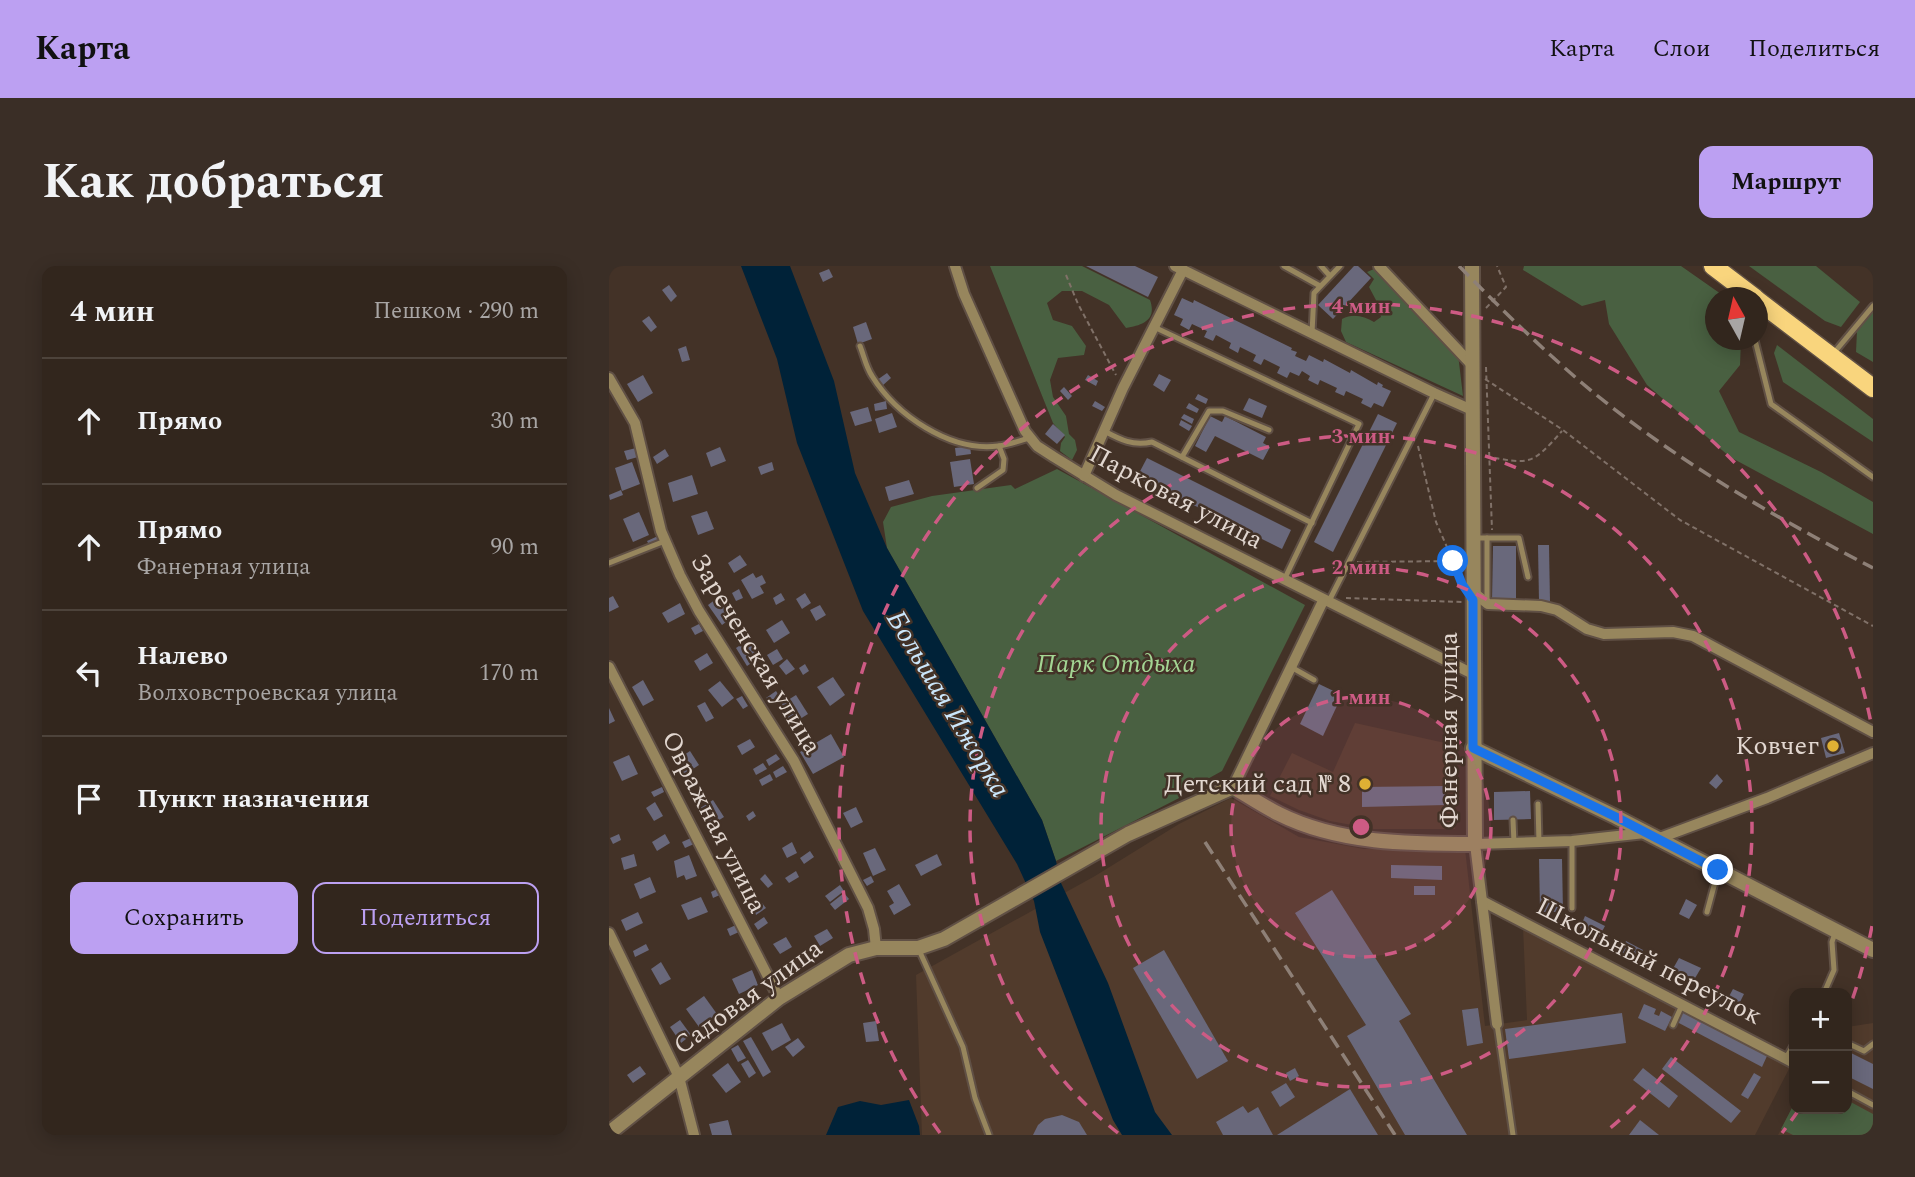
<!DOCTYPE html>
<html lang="ru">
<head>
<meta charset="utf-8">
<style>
  body { margin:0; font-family:Spectral,serif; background:#3a2e26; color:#f1f3f6 }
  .controls { position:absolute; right:21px; bottom:21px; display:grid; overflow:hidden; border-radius:14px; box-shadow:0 4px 18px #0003 }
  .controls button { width:63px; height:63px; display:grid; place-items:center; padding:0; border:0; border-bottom:2px solid #4d433b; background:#32261d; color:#f1f3f6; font:35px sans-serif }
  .compass { position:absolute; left:1096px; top:21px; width:63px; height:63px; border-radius:50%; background:#32261d; box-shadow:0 4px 18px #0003; rotate:352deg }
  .stop { position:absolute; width:21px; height:21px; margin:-16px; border:5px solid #1a73e8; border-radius:50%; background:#fff }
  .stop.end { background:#1a73e8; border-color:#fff; box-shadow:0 2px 7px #0008 }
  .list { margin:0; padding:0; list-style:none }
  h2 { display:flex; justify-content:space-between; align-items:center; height:91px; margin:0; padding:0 28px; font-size:30px }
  h2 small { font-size:23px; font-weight:400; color:#a8a5a4 }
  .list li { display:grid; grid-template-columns:46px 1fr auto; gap:21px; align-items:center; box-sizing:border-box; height:126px; padding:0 28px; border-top:2px solid #4d433b }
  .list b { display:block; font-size:26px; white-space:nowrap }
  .list p { margin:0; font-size:23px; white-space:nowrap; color:#a8a5a4 }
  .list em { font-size:23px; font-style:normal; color:#a8a5a4 }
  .actions { display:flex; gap:14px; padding:21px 28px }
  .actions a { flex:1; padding:16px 0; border:2px solid #bca0f2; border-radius:14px; text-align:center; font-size:24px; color:#bca0f2 }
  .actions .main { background:#bca0f2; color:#111 }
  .icon { flex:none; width:38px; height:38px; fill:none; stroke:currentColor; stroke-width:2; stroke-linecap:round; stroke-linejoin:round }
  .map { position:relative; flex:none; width:1264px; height:869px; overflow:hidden; border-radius:14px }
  header { display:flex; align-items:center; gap:42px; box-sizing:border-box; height:98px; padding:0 35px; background:#bca0f2; color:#111 }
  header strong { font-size:33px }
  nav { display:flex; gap:38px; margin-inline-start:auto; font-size:24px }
  .intro { display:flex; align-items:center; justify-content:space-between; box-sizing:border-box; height:168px; padding:0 42px }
  h1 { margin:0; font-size:49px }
  .button { padding:18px 32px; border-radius:14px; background:#bca0f2; color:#111; font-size:24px; font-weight:700 }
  main { display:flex; gap:42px; padding:0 42px }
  aside { flex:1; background:#32261d; border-radius:14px; box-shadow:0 4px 18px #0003 }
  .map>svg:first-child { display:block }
  .built { fill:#513b2c }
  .green { fill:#496041 }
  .water { fill:#002238 }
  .building { fill:#69687b }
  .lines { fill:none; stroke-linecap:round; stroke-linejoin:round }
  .service-casing { stroke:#605045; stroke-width:9 }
  .minor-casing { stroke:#605045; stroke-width:14 }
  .tertiary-casing { stroke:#605045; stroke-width:18 }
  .primary-casing { stroke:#605045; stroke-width:21 }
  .path { stroke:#807168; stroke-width:2; stroke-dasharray:5 3.5; stroke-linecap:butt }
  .service { stroke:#97865d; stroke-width:5 }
  .minor { stroke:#97865d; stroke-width:10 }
  .tertiary { stroke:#97865d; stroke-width:14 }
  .primary { stroke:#f9d57d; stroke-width:18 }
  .rail { stroke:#8e8077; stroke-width:3.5; stroke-dasharray:14 7; stroke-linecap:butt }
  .route { stroke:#1a73e8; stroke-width:9 }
  .ring { fill:none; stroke:#cd5b84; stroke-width:3.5; stroke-dasharray:12 9 }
  .poi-dot { fill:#dfb034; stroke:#433227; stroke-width:2.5 }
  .labels { text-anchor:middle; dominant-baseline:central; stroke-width:5; stroke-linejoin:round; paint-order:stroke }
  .street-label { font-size:26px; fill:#e2d7d0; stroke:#433227 }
  .park-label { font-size:26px; font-style:italic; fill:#a3d593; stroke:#433227 }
  .poi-label { font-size:26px; fill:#e2d7d0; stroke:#433227; text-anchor:end }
  .water-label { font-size:28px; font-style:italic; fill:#cbe7fc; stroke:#433227 }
  .centre { fill:#cd5b84; stroke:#433227; stroke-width:3.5 }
  .ring-label { font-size:21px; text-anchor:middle; font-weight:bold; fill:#cd5b84; stroke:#433227; stroke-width:5; stroke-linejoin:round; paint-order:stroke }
</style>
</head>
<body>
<header>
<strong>Карта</strong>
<nav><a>Карта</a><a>Слои</a><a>Поделиться</a></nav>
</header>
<div class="intro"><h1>Как добраться</h1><a class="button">Маршрут</a></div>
<main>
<aside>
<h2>4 мин<small>Пешком · 290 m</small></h2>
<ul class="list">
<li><svg class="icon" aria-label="ahead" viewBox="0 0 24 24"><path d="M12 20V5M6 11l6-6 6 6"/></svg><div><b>Прямо</b></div><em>30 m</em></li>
<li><svg class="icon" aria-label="ahead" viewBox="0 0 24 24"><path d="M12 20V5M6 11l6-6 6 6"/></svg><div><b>Прямо</b><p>Фанерная улица</p></div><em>90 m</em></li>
<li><svg class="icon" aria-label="left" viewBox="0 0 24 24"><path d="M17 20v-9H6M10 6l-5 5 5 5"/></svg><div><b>Налево</b><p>Волховстроевская улица</p></div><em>170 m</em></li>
<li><svg class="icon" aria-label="arrive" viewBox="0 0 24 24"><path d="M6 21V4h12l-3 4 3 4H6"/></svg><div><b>Пункт назначения</b></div></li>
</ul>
<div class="actions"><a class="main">Сохранить</a><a>Поделиться</a></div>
</aside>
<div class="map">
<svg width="1264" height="869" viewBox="0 0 1264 869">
  <rect width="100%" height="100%" fill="#433227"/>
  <g class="built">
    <polygon points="746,457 845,479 846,563 765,563 721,555 690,544 661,530 683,487 724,506"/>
    <polygon points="622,532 690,571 755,583 856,583 876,760 918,754 914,661 1181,801 1146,869 313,869 307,709 486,610 570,558"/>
    <polygon points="1264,757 1264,869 1169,869 1185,838 1185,843 1238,843 1238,761"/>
  </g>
  <g class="green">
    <path d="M381,0H473L541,34C548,54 534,59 517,62L500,39L473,25H453L438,37L444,54L463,60L477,80L475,89L449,92L441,114L444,131L457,150L460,168L466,174L468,184L463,194L451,185L452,177L456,171L444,157Z"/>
    <polygon points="915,0 1072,0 1112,28 1114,31 1106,32 1106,74 1132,74 1131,99 1110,125 1130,166 1212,206 1264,236 1264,268 1121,191 1038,119 1000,58 996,34 973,40 914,4"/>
    <polygon points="1140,0 1207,0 1251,36 1232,61 1216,55"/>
    <path d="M765,3L849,88L854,130L737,76L732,65L733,53C744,47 755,50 765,56L772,51L768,36L760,21L765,13L758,6Z"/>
    <polygon points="1264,46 1264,96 1247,86 1248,65"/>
    <polygon points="1168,79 1264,153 1264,176 1174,116 1165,87"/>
    <polygon points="448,203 696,339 613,505 573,527 574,530 447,595 433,554 278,282 274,256 282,241 323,230 402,219 406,223"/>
    <polygon points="1238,834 1264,848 1264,869 1184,869 1172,863 1185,838 1185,843 1238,843"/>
  </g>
  <g class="water">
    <polygon points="132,0 181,0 225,115 246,207 278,282 433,554 447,595 452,617 499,717 546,846 563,869 513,869 504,854 431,666 425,635 408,598 254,345 188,177 168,93"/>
    <polygon points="300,834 310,860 311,869 217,869 229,841 251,835 272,839"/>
  </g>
  <g class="building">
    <polygon points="477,0 526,0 549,11 539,31"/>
    <polygon points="745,0 749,0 762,12 724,53 709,39"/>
    <polygon points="220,3 224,11 214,16 210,7"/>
    <polygon points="60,19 68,30 62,36 53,24"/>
    <polygon points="573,32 584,37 585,34 683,82 682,84 688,86 686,90 697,95 700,89 714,96 715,93 741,107 742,104 768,119 769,116 774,119 773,121 782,125 774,141 765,137 762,142 752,137 754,133 737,125 735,130 726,126 728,122 711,114 709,119 699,114 701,110 693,105 690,110 681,106 678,112 668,107 671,101 655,93 652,99 644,95 647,89 631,81 629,87 620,82 622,77 607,69 604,75 595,71 598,65 583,58 580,64 571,59 574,53 565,49"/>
    <polygon points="40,50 48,61 42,66 33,55"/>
    <polygon points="257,56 263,73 249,78 244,61"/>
    <polygon points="77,80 81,94 73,96 69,83"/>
    <polygon points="278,107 282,112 273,120 268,114"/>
    <polygon points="550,108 562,114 555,126 544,119"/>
    <polygon points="34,109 44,127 29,136 18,118"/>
    <polygon points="479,109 489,115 487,120 476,114"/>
    <polygon points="455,121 463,130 459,134 451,125"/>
    <polygon points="589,128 599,133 597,138 586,133"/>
    <polygon points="640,132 658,140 653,152 634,144"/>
    <polygon points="277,135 278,143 266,145 265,138"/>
    <polygon points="486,135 496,141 493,145 483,140"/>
    <polygon points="580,137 590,143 588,147 577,142"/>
    <polygon points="259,141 263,155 246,160 241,146"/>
    <polygon points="283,147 288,161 270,167 266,153"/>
    <polygon points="575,148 585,153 583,158 572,152"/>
    <polygon points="769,148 788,157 724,286 705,276"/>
    <polygon points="601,150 613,156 616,150 657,171 654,177 661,181 654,194 606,170 597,186 586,180"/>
    <polygon points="572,154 583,160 580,165 570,159"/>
    <polygon points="444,158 456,169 448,178 436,168"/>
    <polygon points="361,180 362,188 347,190 346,182"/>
    <polygon points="111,181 117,195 102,201 97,187"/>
    <polygon points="27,182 29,191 18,194 15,185"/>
    <polygon points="56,183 60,190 48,198 44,191"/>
    <polygon points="538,192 682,264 673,283 528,211"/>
    <polygon points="361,193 365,218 345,221 341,196"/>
    <polygon points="23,196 31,218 13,225 6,202"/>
    <polygon points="163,196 165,204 152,209 149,201"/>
    <polygon points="83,209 89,228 64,236 59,217"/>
    <polygon points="300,214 305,228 280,235 276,221"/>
    <polygon points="12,224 14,229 1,234 0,229"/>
    <polygon points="98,245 105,263 89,269 82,250"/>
    <polygon points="30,246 40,269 24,276 14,253"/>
    <polygon points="49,270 51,275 40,279 38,275"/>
    <polygon points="929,279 940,279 941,336 930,336"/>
    <polygon points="884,280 907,280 907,335 883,335"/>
    <polygon points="131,289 138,299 125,307 119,297"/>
    <polygon points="144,307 147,312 153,309 157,317 151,320 155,327 143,333 132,314"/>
    <polygon points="130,323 134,332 127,335 123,327"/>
    <polygon points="172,327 176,334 167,339 164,332"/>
    <polygon points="196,327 202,337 193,343 187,333"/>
    <polygon points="4,330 10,341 0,346 0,332"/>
    <polygon points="107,333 110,338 115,334 120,342 115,345 121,353 113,359 99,339"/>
    <polygon points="71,337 76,348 59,357 53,347"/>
    <polygon points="211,339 217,349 207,355 201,344"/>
    <polygon points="173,354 181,367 165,377 157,364"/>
    <polygon points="90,358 94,365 86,369 82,362"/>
    <polygon points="139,374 150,392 138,400 127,382"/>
    <polygon points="168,383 174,393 164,399 158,389"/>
    <polygon points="98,387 104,397 91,405 85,395"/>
    <polygon points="178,393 186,403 177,409 170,400"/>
    <polygon points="196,398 200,405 194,409 190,402"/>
    <polygon points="224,411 236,429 221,440 208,421"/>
    <polygon points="34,414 45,434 34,440 23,421"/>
    <polygon points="111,415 125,432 113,441 99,424"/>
    <polygon points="710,418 733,429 714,470 691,458"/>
    <polygon points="167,425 171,431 160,437 157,432"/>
    <polygon points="187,429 199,448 183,458 171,439"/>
    <polygon points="133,430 139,440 134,443 127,433"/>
    <polygon points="96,436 105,452 97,456 88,440"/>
    <polygon points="0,442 6,455 0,458"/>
    <polygon points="1230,467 1236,487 1217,492 1212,472"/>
    <polygon points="222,468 235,491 204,508 191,486"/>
    <polygon points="141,473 146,481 133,489 128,480"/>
    <polygon points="81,485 90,499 75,509 66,495"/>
    <polygon points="167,488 171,493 160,500 157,494"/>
    <polygon points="20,489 29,508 13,515 4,496"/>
    <polygon points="154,497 158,503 147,509 144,503"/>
    <polygon points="174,500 178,506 167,512 164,506"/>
    <polygon points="161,508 164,514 153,520 150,514"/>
    <polygon points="1108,508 1114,515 1107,523 1100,517"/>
    <polygon points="836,520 837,539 753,541 753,521"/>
    <polygon points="53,521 55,526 45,531 42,526"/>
    <polygon points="921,525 922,553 885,554 885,526"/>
    <polygon points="104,534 115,551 99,561 88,544"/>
    <polygon points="46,536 54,550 45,555 37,542"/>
    <polygon points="247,541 254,556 242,562 234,547"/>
    <polygon points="144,545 147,550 140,555 137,550"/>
    <polygon points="10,568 12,574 4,578 1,572"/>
    <polygon points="56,568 61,577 48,585 43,576"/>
    <polygon points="82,572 85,578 76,582 73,576"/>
    <polygon points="183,576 188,587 178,592 173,582"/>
    <polygon points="266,582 277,604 264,610 254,587"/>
    <polygon points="201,585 205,591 195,598 191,592"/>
    <polygon points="25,588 28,600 15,604 12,592"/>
    <polygon points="328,588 333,599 312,610 306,599"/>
    <polygon points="80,589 88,610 77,614 75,609 68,612 65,595"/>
    <polygon points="930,593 953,593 954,646 931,646"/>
    <polygon points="782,599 833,600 833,614 782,612"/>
    <polygon points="187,605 190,611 180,617 176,612"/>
    <polygon points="156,608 164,618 159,622 151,613"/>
    <polygon points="262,610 265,616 258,620 254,614"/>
    <polygon points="41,611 47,626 31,633 25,618"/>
    <polygon points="290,618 302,639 285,649 280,640 285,637 278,625"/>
    <polygon points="231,619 235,625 221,636 216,630"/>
    <rect x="805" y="620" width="21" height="9"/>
    <polygon points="110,622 113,628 104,632 102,626"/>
    <polygon points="723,624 802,748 790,755 858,869 796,869 738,770 757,759 686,647"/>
    <polygon points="235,627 240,633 226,644 221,638"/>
    <polygon points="92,631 99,646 79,654 72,639"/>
    <polygon points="1077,633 1088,639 1080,653 1070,648"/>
    <polygon points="153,637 157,642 147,649 143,644"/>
    <polygon points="29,646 34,657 17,665 12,654"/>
    <polygon points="976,650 996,660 990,671 971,662"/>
    <polygon points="155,651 159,657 149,664 145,658"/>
    <polygon points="127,659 130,666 121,670 118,663"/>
    <polygon points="218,663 224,672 211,680 205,670"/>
    <polygon points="177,671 183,681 171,688 164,678"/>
    <polygon points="1017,675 1034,684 1029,694 1012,686"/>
    <polygon points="37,678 40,684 26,691 24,685"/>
    <polygon points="555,684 619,795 588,813 524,702"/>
    <polygon points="1070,692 1092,702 1082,719 1061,708"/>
    <polygon points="52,696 62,713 51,719 42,703"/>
    <polygon points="143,704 149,719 130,728 123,713"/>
    <polygon points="1124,723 1135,728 1128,742 1117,736"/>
    <polygon points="95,730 108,748 90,761 77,743"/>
    <polygon points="1035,738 1047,743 1045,748 1050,750 1052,745 1063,751 1056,765 1029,752"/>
    <polygon points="869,742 874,777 858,780 853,744"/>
    <polygon points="1073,746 1158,790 1153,801 1068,756"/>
    <polygon points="1013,747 1017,777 900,793 896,763"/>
    <polygon points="71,754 82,769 72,777 61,761"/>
    <polygon points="267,755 270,775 257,776 254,757"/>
    <polygon points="173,757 182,774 163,785 153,767"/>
    <polygon points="142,771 162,806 154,811 134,775"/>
    <polygon points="189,772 196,781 184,791 176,781"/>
    <polygon points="129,779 137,792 129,796 122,783"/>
    <polygon points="1238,785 1264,798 1264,823 1238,810"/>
    <polygon points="1062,791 1132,845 1122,857 1053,803"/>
    <polygon points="139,794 147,807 140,812 132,798"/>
    <polygon points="119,797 132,816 117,827 103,809"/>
    <polygon points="31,800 37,808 24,817 18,809"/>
    <polygon points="686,802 690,810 681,815 677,807"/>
    <polygon points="1034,802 1069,830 1060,842 1024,814"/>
    <polygon points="1145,807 1152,811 1139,833 1132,829"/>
    <polygon points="677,817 686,831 671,841 662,826"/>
    <polygon points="741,823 769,869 668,869"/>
    <polygon points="634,840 639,847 649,841 664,869 614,869 607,856"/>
    <polygon points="453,849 470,856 478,869 424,869 429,859 436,853"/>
    <polygon points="119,854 123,869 103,869 100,858"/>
    <polygon points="1031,854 1050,869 1020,869"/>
  </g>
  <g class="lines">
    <defs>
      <g id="service">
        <polyline points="675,0 711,20"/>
        <polyline points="712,0 721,10"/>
        <polyline points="545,61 750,158 675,314"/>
        <polyline points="703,67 705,27 731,0"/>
        <polyline points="1146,74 1162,138 1264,211"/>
        <path d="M251,80C255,90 257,101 263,110C287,149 341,186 389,180C399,179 410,175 420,172"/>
        <polyline points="1224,88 1264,40"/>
        <path d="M495,165C512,174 523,180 543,176L703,257"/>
        <polyline points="573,191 600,145 614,145 660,164"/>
        <polyline points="368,222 394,204 395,193 390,180"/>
        <polyline points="867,272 910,272 919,311"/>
        <polyline points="878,272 878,335"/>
        <polyline points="0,297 56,275"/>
        <polyline points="719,337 825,128"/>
        <polyline points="682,401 705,414"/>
        <polyline points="929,538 930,576"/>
        <polyline points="904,554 905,577"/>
        <polyline points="963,575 963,642"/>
        <polyline points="1098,646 1109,605"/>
        <polyline points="310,684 354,781 366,832 380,869"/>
        <polyline points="1215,727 1225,704 1223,676 1226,667"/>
        <polyline points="888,758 904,869"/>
        <polyline points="1064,759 1073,739"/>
        <polyline points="1238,777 1255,785 1264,778"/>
        <polyline points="1177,792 1185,778"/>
        <polyline points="1238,825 1264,839"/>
      </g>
      <g id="minor">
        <polyline points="346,0 355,28 416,165 428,180 445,191 507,229 864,408"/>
        <polyline points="566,0 825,127 863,144"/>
        <polyline points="770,0 863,99"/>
        <polyline points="0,112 26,157 52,265 71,309 90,345 185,495 259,642 265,663 267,682"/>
        <polyline points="475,210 514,122 574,4"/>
        <polyline points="864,326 879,338 932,340 948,344 978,363 995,368 1064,366 1084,370 1264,466"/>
        <polyline points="0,401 170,732"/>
        <polyline points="624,521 714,335"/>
        <polyline points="1048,573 1158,532 1264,487"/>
        <polyline points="873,635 1185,797"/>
        <polyline points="0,667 70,811 85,869"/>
        <polyline points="888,758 866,578 963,575 1036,567"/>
      </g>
      <g id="tertiary">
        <polyline points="864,482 1007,551 1264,684"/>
        <path d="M0,867L170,732L240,689L267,682H309L335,673L519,568L624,521C639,530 654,540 670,548C730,578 800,578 866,578L863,0"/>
      </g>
      <g id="primary">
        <polyline points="1104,0 1146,32"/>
        <polyline points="1148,34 1264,122"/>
      </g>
    </defs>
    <use href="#service" class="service-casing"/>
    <use href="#minor" class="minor-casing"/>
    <use href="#tertiary" class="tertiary-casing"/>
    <use href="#primary" class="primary-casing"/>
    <g class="path">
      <polyline points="457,9 469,38 507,109"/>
      <polyline points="877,42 897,21 888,0"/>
      <polyline points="877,101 883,264"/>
      <polyline points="876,113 954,164 1071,254 1264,360"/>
      <polyline points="809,180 827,256 851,311"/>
      <path d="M877,190C921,199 923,199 953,165"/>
      <polyline points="748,296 844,295"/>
      <polyline points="737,332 853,336"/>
      <polyline points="952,663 960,650"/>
    </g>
    <use href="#service" class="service"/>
    <use href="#minor" class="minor"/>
    <use href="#tertiary" class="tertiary"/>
    <use href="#primary" class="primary"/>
    <g class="rail">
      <path d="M850,0C890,41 930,80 973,117C1062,192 1162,249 1264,302"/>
      <polyline points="596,576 786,869"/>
    </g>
  </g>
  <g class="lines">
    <polyline class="route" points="844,295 853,318 864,334 864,482 1007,551 1109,604"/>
  </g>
  <circle cx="752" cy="561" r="130" fill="#cd5b84" fill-opacity=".12"/>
  <g class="ring">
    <circle cx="752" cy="561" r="130"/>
    <circle cx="752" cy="561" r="260"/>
    <path d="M509 867A391 391 0 1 1 995 867"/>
    <path d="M1263 660A521 521 0 0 1 1238 748M1189 845A521 521 0 0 1 1173 867M331 867A521 521 0 1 1 1263 462"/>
  </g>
  <g class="poi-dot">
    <circle cx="1224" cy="480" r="7"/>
    <circle cx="756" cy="518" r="7"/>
  </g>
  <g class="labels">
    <g class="street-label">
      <text transform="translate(567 231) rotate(28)">Парковая улица</text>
      <text transform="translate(147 388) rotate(59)">Зареченская улица</text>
      <text transform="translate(840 464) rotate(-90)">Фанерная улица</text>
      <text transform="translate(105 556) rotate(63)">Овражная улица</text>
      <text transform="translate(1040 695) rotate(27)">Школьный переулок</text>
      <text transform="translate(139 731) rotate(-36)">Садовая улица</text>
    </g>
    <g class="park-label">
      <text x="507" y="398">Парк Отдыха</text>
    </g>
    <g class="poi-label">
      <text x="1210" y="480">Ковчег</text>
      <text x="742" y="518">Детский сад № 8</text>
    </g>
    <g class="water-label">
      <text transform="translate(339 438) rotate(59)">Большая Ижорка</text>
    </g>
  </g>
  <circle cx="752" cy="561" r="10" class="centre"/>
  <g class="ring-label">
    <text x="752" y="47">4 мин</text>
    <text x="752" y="177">3 мин</text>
    <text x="752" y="308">2 мин</text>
    <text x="752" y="438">1 мин</text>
  </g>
</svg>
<div class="controls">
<button>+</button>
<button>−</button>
</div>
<svg class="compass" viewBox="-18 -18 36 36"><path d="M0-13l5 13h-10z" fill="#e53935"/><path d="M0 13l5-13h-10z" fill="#a8a5a4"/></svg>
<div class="stop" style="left:844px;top:295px"></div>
<div class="stop end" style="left:1109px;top:604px"></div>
</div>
</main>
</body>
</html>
